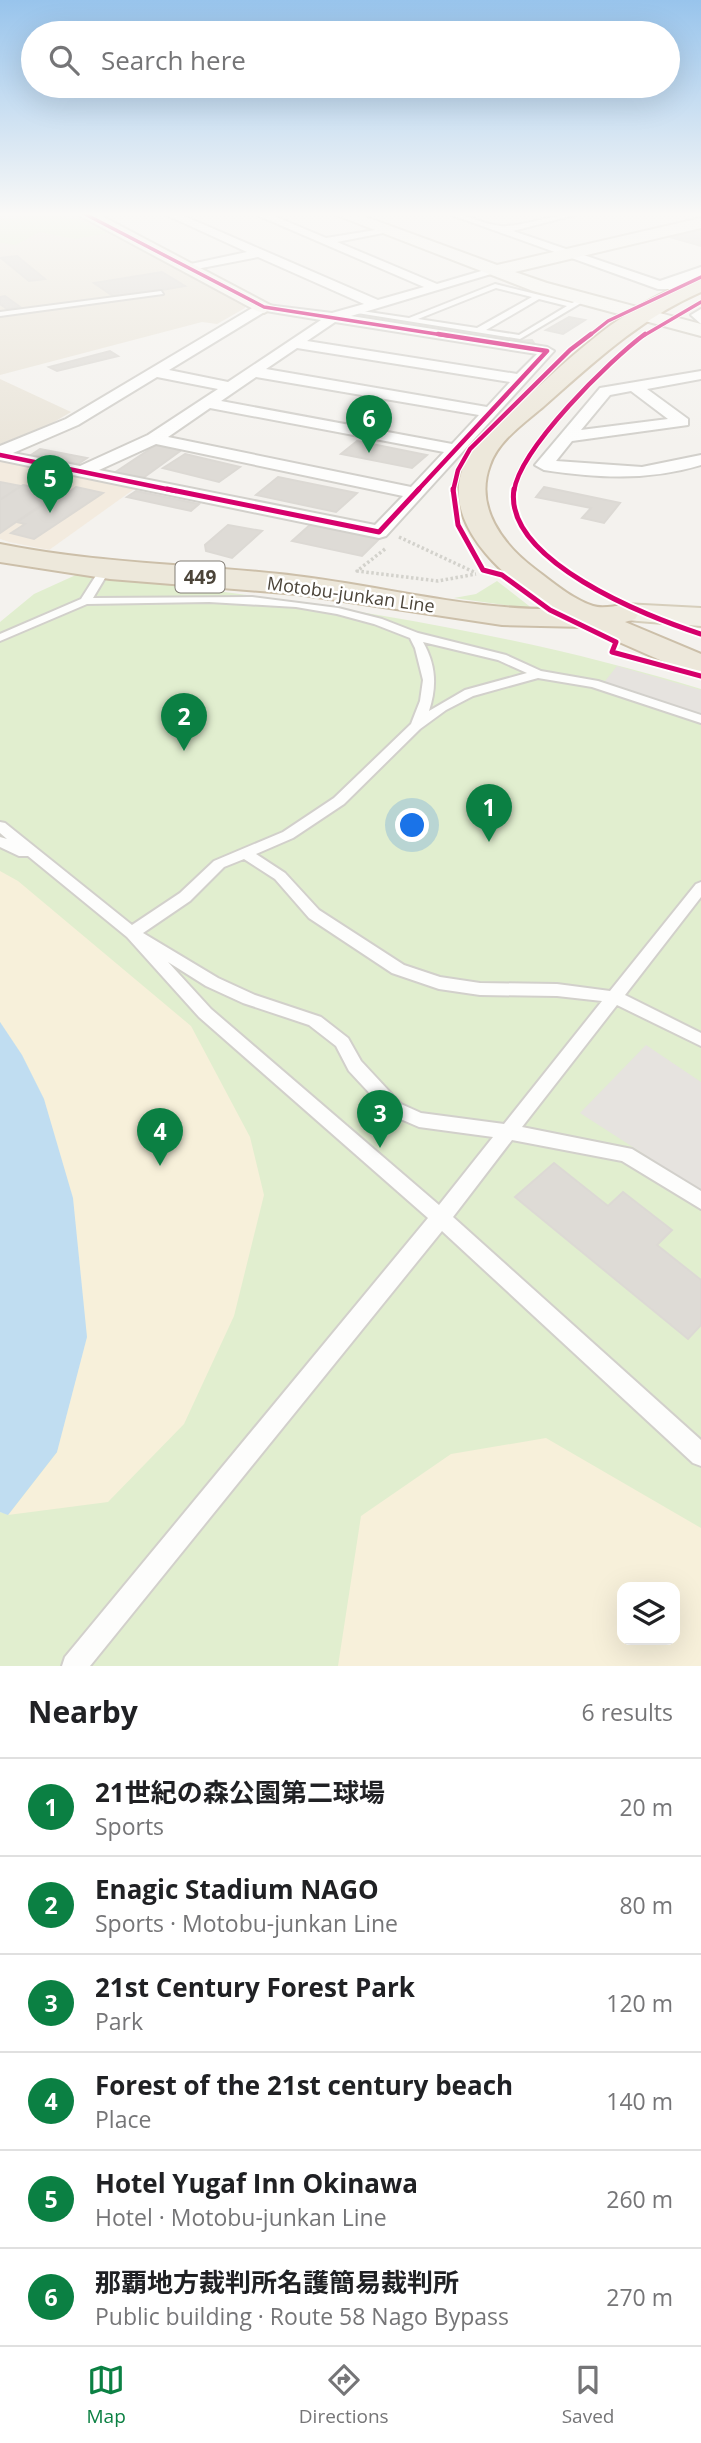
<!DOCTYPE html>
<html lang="en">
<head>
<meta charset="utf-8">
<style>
  body { margin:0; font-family:"Open Sans","Noto Sans JP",sans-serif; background:#f6f6f6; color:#202124 }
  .controls { position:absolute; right:21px; bottom:21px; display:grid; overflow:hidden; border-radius:14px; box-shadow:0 7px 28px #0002 }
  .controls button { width:63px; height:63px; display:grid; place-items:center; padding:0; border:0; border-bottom:2px solid #e0e0e0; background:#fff; color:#202124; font:35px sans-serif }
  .you { position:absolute; left:413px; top:826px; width:24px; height:24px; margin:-18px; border:5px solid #fff; border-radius:50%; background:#1a73e8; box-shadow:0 0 0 10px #1a73e833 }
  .badge { display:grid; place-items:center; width:46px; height:46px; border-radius:50%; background:#0b8043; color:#fff; font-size:23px; font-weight:700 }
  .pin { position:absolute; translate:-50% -58px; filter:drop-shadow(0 2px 4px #0008) }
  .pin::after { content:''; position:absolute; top:37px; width:24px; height:21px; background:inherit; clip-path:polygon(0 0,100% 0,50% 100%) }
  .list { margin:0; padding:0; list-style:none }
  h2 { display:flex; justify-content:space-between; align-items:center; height:91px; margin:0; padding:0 28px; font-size:30px }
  h2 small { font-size:23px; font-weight:400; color:#757577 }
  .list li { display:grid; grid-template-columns:46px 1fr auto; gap:21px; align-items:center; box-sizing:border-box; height:98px; padding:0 28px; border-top:2px solid #e0e0e0 }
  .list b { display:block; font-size:26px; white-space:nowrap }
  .list p { margin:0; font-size:23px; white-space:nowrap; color:#757577 }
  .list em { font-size:23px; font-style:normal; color:#757577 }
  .icon { flex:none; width:38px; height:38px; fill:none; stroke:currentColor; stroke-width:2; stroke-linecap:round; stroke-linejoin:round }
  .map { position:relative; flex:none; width:701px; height:1666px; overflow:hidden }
  .search { position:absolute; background:#fff; box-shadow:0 7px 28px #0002; left:21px; right:21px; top:21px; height:77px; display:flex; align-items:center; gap:18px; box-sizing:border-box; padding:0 24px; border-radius:38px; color:#757577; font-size:26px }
  .sheet { height:679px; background:#fff }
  nav { display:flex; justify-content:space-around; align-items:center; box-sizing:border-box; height:98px; border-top:2px solid #e0e0e0; background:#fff; font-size:19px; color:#757577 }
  nav a { display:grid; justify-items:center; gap:4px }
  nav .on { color:#0b8043 }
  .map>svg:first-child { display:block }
  .commercial { fill:#f3ebdf }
  .education { fill:#eae5da }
  .green { fill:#e1eecf; fill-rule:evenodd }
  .sand { fill:#f7f0da; fill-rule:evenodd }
  .parking { fill:#e6e3df }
  .water { fill:#c0ddf1 }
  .building { fill:#dedbd6; stroke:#dcd9d4; stroke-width:2 }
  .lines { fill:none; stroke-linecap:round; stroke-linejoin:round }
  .lane-casing { stroke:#d2d0cb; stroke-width:4 }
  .street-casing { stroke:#d2d0cb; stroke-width:4 }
  .secondary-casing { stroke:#d3cfc5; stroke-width:4 }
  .primary-casing { stroke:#d6cebb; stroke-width:4 }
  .highway-casing { stroke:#ccbfa9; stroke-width:4 }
  .path { stroke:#d3d2cc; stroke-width:3.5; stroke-dasharray:2.5 2.5; stroke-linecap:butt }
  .lane { fill:#fdfdfc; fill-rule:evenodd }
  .street { fill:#fdfdfc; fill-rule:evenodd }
  .secondary { fill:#f7f6f1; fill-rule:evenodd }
  .primary { fill:#f2efe6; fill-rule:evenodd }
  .highway { fill:#ede8db; fill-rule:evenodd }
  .cycleway-far2-casing { stroke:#fff; stroke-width:5 }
  .cycleway-far1-casing { stroke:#fff; stroke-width:7 }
  .cycleway-casing { stroke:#fff; stroke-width:9 }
  .cycleway-far2 { stroke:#d6006c; stroke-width:3.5 }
  .cycleway-far1 { stroke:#d6006c; stroke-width:4.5 }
  .cycleway { stroke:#d6006c; stroke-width:5 }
  .labels { text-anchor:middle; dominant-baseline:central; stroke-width:5; stroke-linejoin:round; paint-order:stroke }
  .far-street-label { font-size:18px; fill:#4b4439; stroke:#fff }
  .shield { fill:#fff; stroke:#817c74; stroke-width:2 }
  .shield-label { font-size:19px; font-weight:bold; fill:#4b4439 }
</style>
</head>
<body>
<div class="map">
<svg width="701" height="1666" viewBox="0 0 701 1666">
  <rect width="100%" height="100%" fill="#f4f2ee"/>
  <polygon class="commercial" points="0,460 137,487 49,550 9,542 0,539"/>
  <g class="education">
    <polygon points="0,213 74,213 246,304 245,308 217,324 202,322 0,375"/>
    <polygon points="0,379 71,412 49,425 0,444"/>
  </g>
  <g class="green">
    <polygon points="44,214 80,220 108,233 75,239 39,232 16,245 0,243 0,220"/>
    <path d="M78,574C288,598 498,627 701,689V1666H0V1512L8,1514L44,1099L22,1055L0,1022V622L34,594ZM622,1587H675V1640H622Z"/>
    <polygon points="497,581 533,609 454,598 476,594"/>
  </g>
  <g class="sand">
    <polygon points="0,871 18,881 191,1026 250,1137 264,1195 234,1316 184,1424 108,1502 8,1515 57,1452 44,1099 22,1055 0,1022"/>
    <path d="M546,1438L701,1528V1666H338L361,1516L451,1454ZM622,1587H675V1640H622Z"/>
  </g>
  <g class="parking">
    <polygon points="617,666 701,690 701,715 602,685"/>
    <polygon points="646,1045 701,1082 701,1191 580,1113"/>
  </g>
  <polygon class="water" points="0,1022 22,1055 44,1099 73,1198 87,1337 57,1452 8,1515 0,1512"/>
  <g class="building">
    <polygon points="701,230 701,246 670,237"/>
    <polygon points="17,256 45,279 29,281 1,258"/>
    <polygon points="162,272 185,286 116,298 94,283"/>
    <polygon points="5,296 20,307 7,309 0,304 0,297"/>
    <polygon points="352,315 515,341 532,340 534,343 512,343 349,318"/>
    <polygon points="569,317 585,320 563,334 546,330"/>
    <polygon points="110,351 118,356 57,371 49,367"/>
    <polygon points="357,441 427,455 412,468 341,454"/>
    <polygon points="159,443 183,449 139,481 111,475"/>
    <polygon points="40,449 87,458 78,464 31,455"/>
    <polygon points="185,454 240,467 219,482 163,468"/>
    <polygon points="278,477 357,493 336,512 256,495"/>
    <polygon points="0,482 21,486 0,500"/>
    <polygon points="23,485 60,492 0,533 0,500"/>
    <polygon points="76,487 103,493 34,539 11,533 25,524 17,522 44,504 51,505"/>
    <polygon points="544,487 620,503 604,523 582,518 591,508 536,497"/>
    <polygon points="136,491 199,504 191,511 127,497"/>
    <polygon points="312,523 380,538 362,556 292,541"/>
    <polygon points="228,525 262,531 232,558 206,551 205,545"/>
    <polygon points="554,1163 608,1206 623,1192 672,1230 657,1245 701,1280 701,1325 688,1339 515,1197"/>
  </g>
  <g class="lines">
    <defs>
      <g id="lane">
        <path d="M495,284L572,303L583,298L586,300L520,339L351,312L355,310L409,318ZM496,288L532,297L477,328L418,319ZM539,299L567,306L519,335L486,330Z"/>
        <polygon points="161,291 163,294 0,316 0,312"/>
        <path d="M106,565L111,568L93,598L252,597L338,608L382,619L418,633L506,655L541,671L598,681L701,715V723L592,687L538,678L473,696L446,710L420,729L344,804L293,838L256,854L285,873L319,910L404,965L440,977L480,983L557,984L610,991L696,884L701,882V897L625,995L701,1033V1046L617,1005L522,1127L632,1149L701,1191V1209L622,1161L512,1140L453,1217L701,1440V1466L693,1463L442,1231L90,1666H62L65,1657L428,1218L199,1017L127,937L28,856H19L0,847V837L7,839L0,833V822L5,823L132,925L180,893L214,861L283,832L334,798L411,724L420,701L423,680L415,648L410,638L374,624L337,614L296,607L209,602L87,604L0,641V634L81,599L102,566ZM423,642L498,660L527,673L465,690L429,711C437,686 436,665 423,642ZM244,859L275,879L309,918L392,973L439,989L480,995L557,996L602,1001L504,1124L421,1113L401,1104L361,1061L348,1038L321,1017L255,995L218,978L143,933L190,901L224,867ZM168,962L206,986L243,1003L309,1025L336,1046L349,1071L389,1114L419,1127L493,1137L439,1205L211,1009Z"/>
      </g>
      <g id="street">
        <path d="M162,213H177L378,300L424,287L252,213H267L326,238L388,228V232L337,242L437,284L495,267L501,271L351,316L547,347L554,351L386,536L379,538L0,460V446L66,419L259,304L332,313L364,304L258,257L186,271V265L247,252ZM266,311L321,320L228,382L169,370ZM335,322L537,354L517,374L307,341ZM297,348L510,382L487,407L266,369ZM157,377L218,389L148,435L80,466L13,453L78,425ZM256,377L479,415L452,444L221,401ZM210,408L444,452L411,487L168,437ZM156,444L403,496L375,525L99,470Z"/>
        <path d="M446,213C466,213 481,224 500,226C518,228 557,213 582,213L513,231L660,281L701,267V276L672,289H658Z"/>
        <polygon points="701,309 701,324 691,315"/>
        <path d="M701,371V379L647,389L688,419V425L572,441L556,461L642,467L701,455V465C648,481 598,478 544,470L535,465L600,388ZM631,391L668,419L581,430L610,395Z"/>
      </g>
      <g id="secondary">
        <polygon points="75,213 96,213 274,307 264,313 257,311"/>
        <polygon points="331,213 355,213 497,265 701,218 701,228 515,272 547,283 701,324 701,336 533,291"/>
      </g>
      <polygon id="primary" points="624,604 701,608 701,626 613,619 609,613 613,607"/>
      <path id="highway" d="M701,279V292C639,319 593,363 543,407C524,423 498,441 490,465C474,507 503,545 535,569C552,582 572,599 593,606C605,610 621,603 635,607L639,613L635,619L625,622L701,654V675L660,660L585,627L502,625L297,594L110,579L0,562V544C98,564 197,564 296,576C382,586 467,610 554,609C505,580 430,517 470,454C491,423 523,401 550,376C592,338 644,294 701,279Z"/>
    </defs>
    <use href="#lane" class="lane-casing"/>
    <use href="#street" class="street-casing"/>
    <use href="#secondary" class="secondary-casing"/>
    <use href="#primary" class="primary-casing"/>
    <use href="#highway" class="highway-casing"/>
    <g class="path">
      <polyline points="399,537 476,573"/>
      <polyline points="385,549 357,571 438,581 476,574"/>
    </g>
    <use href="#lane" class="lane"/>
    <use href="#street" class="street"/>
    <use href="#secondary" class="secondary"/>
    <use href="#primary" class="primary"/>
    <use href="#highway" class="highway"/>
    <defs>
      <g id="cycleway-far2">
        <polyline points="83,213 264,307 449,336"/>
        <polyline points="589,336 608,321 701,277"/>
        <polyline points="643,336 701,302"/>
      </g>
      <g id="cycleway-far1">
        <polyline points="0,455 176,491"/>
        <polyline points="417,491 547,351 438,334"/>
        <polyline points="453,491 458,470 470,449 570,350 591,334"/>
        <path d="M514,491C520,448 610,360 645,334"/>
      </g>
      <g id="cycleway">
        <polyline points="167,489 379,532 419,489"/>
        <polyline points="453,489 458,525 483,570 502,575 550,610 616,642 612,652 701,676"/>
        <path d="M514,489C503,560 647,617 701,634"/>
      </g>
    </defs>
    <use href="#cycleway-far2" class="cycleway-far2-casing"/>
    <use href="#cycleway-far1" class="cycleway-far1-casing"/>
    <use href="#cycleway" class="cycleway-casing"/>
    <use href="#cycleway-far2" class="cycleway-far2"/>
    <use href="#cycleway-far1" class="cycleway-far1"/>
    <use href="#cycleway" class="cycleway"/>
  </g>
  <linearGradient id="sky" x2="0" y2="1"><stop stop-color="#98c4ec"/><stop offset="0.48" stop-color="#faf9f7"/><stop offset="1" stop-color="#faf9f7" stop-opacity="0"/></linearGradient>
  <rect width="701" height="446" fill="url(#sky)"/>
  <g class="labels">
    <g class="far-street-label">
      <text transform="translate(351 594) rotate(8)">Motobu-junkan Line</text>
    </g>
    <rect class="shield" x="175.5" y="561.5" width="49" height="31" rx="5"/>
    <g class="shield-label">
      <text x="200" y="577">449</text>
    </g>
  </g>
</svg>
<div class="controls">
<button><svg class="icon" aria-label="layers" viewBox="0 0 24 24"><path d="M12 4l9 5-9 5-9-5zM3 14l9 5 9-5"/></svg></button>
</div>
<div class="you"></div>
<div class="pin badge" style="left:489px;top:842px">1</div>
<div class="pin badge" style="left:184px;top:751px">2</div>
<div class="pin badge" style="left:380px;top:1148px">3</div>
<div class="pin badge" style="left:160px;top:1166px">4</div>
<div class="pin badge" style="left:50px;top:513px">5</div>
<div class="pin badge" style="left:369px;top:453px">6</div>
<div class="search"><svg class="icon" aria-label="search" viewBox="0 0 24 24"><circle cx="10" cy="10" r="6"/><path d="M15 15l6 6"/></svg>Search here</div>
</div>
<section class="sheet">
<h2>Nearby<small>6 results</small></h2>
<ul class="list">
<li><span class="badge">1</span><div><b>21世紀の森公園第二球場</b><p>Sports</p></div><em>20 m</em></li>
<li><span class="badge">2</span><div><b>Enagic Stadium NAGO</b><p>Sports · Motobu-junkan Line</p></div><em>80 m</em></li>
<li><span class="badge">3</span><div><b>21st Century Forest Park</b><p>Park</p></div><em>120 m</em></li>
<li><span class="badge">4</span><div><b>Forest of the 21st century beach</b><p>Place</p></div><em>140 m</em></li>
<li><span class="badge">5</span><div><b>Hotel Yugaf Inn Okinawa</b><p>Hotel · Motobu-junkan Line</p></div><em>260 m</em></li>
<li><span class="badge">6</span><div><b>那覇地方裁判所名護簡易裁判所</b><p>Public building · Route 58 Nago Bypass</p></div><em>270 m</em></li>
</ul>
</section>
<nav>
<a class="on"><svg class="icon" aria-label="map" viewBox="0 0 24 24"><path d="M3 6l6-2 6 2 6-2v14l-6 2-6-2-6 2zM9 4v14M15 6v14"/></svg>Map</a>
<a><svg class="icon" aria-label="directions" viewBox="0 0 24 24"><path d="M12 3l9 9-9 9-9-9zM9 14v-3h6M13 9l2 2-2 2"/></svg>Directions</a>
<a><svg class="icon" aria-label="saved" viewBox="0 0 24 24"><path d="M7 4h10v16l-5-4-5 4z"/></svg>Saved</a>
</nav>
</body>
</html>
